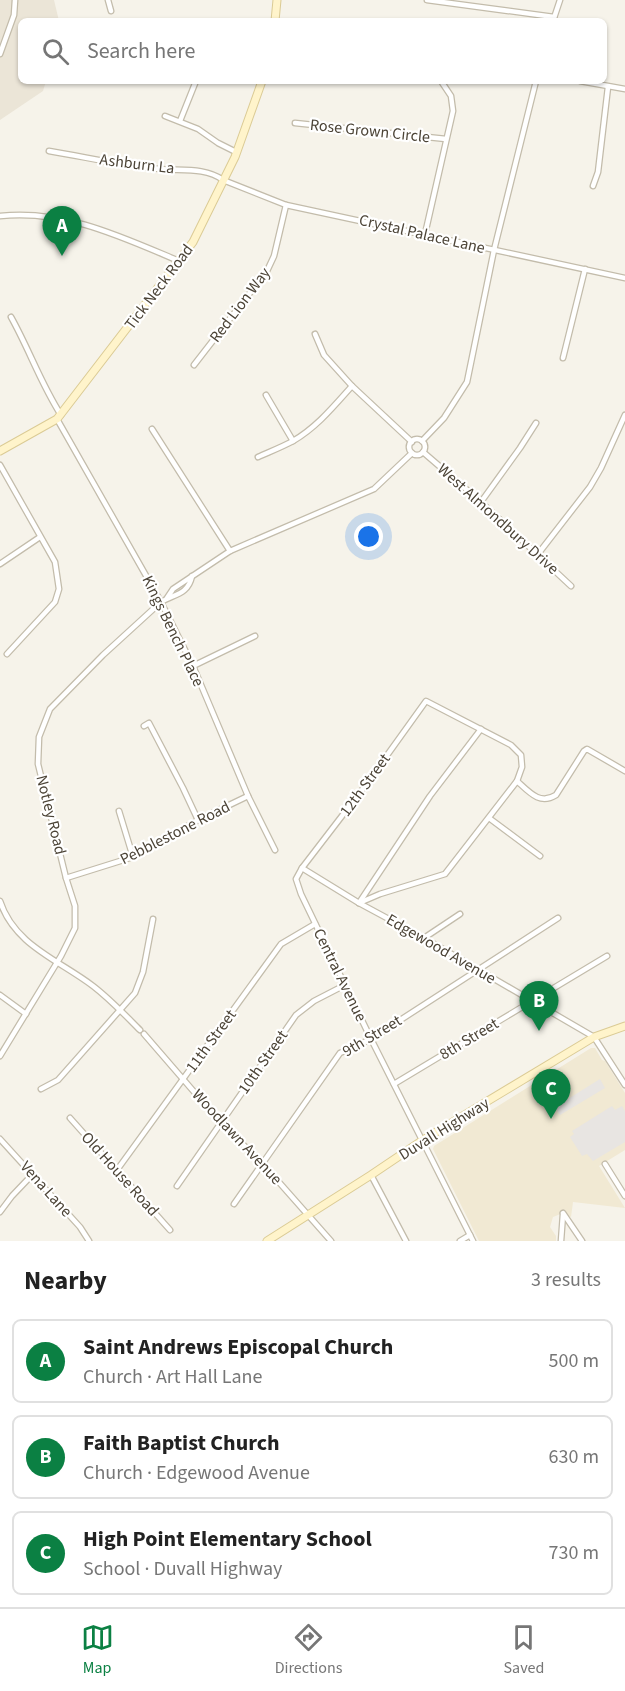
<!DOCTYPE html>
<html lang="en">
<head>
<meta charset="utf-8">
<style>
  body { margin:0; font-family:"Source Sans 3",sans-serif; background:#f2f2f2; color:#222 }
  .you { position:absolute; left:369px; top:537px; width:21px; height:21px; margin:-15px; border:4px solid #fff; border-radius:50%; background:#1a73e8; box-shadow:0 0 0 9px #1a73e833 }
  .badge { display:grid; place-items:center; width:39px; height:39px; border-radius:50%; background:#0b8043; color:#fff; font-size:20px; font-weight:700 }
  .pin { position:absolute; translate:-50% -50px; filter:drop-shadow(0 2px 3px #0008) }
  .pin::after { content:''; position:absolute; top:32px; width:21px; height:18px; background:inherit; clip-path:polygon(0 0,100% 0,50% 100%) }
  .list { margin:0; padding:0; list-style:none }
  h2 { display:flex; justify-content:space-between; align-items:center; height:78px; margin:0; padding:0 24px; font-size:26px }
  h2 small { font-size:20px; font-weight:400; color:#767676 }
  .list li { display:grid; grid-template-columns:39px 1fr auto; gap:18px; align-items:center; box-sizing:border-box; height:84px; margin:0 12px 12px; padding:0 12px; border:2px solid #e0e0e0; border-radius:9px }
  .list b { display:block; font-size:22px; white-space:nowrap }
  .list p { margin:0; font-size:20px; white-space:nowrap; color:#767676 }
  .list em { font-size:20px; font-style:normal; color:#767676 }
  .icon { flex:none; width:33px; height:33px; fill:none; stroke:currentColor; stroke-width:2; stroke-linecap:round; stroke-linejoin:round }
  .map { position:relative; flex:none; width:625px; height:1241px; overflow:hidden }
  .search { position:absolute; background:#fff; box-shadow:0 2px 4px #0004; left:18px; right:18px; top:18px; height:66px; display:flex; align-items:center; gap:15px; box-sizing:border-box; padding:0 21px; border-radius:9px; color:#767676; font-size:22px }
  .sheet { height:366px; background:#fff }
  nav { display:flex; justify-content:space-around; align-items:center; box-sizing:border-box; height:84px; border-top:2px solid #e0e0e0; background:#fff; font-size:16px; color:#767676 }
  nav a { display:grid; justify-items:center; gap:3px }
  nav .on { color:#0b8043 }
  .map>svg:first-child { display:block }
  .residential { fill:#ebe5d7 }
  .education { fill:#f1e9d3 }
  .parking { fill:#e8e5e2 }
  .lines { fill:none; stroke-linecap:round; stroke-linejoin:round }
  .street-casing { stroke:#c3bcab; stroke-width:7 }
  .secondary-casing { stroke:#dbcb95; stroke-width:9 }
  .street { stroke:#fff; stroke-width:4.5 }
  .secondary { stroke:#fff4cb; stroke-width:7 }
  .labels { text-anchor:middle; dominant-baseline:central; stroke-width:4.5; stroke-linejoin:round; paint-order:stroke }
  .street-label { font-size:16px; fill:#4c4437; stroke:#fff }
</style>
</head>
<body>
<div class="map">
<svg width="625" height="1241" viewBox="0 0 625 1241">
  <rect width="100%" height="100%" fill="#f6f3ea"/>
  <polygon class="residential" points="0,0 54,0 59,21 21,21 21,81 46,81 43,91 0,120"/>
  <polygon class="education" points="591,1048 595,1048 602,1060 605,1061 625,1093 625,1150 599,1166 625,1208 573,1202 571,1217 563,1213 553,1217 550,1227 556,1236 556,1241 479,1241 433,1149 434,1146"/>
  <g class="parking">
    <polygon points="600,1079 605,1088 560,1115 555,1107"/>
    <polygon points="612,1106 615,1110 622,1106 625,1111 625,1142 593,1161 587,1154 582,1156 570,1137 574,1134 572,1131"/>
  </g>
  <g class="lines">
    <defs>
      <g id="street">
        <polyline points="108,0 111,11"/>
        <polyline points="427,0 554,17"/>
        <polyline points="553,21 560,0"/>
        <polyline points="0,54 14,15 15,0"/>
        <polyline points="580,81 625,89"/>
        <polyline points="165,116 198,129 218,143 236,152"/>
        <polyline points="180,121 196,81"/>
        <polyline points="295,123 446,139"/>
        <path d="M49,151C86,157 123,166 160,169C181,171 205,167 223,180L286,205L625,278"/>
        <polyline points="593,186 598,172 608,87"/>
        <path d="M0,216C64,209 122,237 179,261"/>
        <polyline points="425,234 453,111 451,96 441,81"/>
        <path d="M11,317C29,349 41,384 61,415"/>
        <polyline points="315,334 324,355 352,386 412,442"/>
        <polyline points="563,358 585,269"/>
        <polyline points="194,365 267,271 274,256 286,205"/>
        <polyline points="266,395 293,441"/>
        <polyline points="57,419 161,602 193,666 248,796 275,850"/>
        <polyline points="152,429 230,551"/>
        <circle cx="417" cy="447" r="8"/>
        <polyline points="422,441 444,418 467,382 494,250 536,81"/>
        <polyline points="423,452 481,502 571,586"/>
        <path d="M258,457C269,452 282,447 293,441C317,427 334,406 352,386"/>
        <polyline points="0,465 55,562 59,589 55,602 7,654"/>
        <polyline points="481,502 520,448 536,423"/>
        <polyline points="538,554 590,487 601,468 625,415"/>
        <polyline points="0,564 40,537"/>
        <polyline points="167,598 173,589 230,551 374,489 412,453"/>
        <polyline points="193,666 255,636"/>
        <polyline points="144,726 149,723 183,788 198,820"/>
        <path d="M517,781C530,793 540,805 556,795L584,751L587,749L625,771"/>
        <polyline points="119,811 133,857"/>
        <polyline points="489,818 540,856"/>
        <polyline points="302,868 359,903 424,938 594,1037 625,1085"/>
        <polyline points="66,878 133,857 198,820 248,796"/>
        <path d="M0,901C14,945 59,960 93,986C110,999 125,1015 140,1030"/>
        <polyline points="359,903 380,894 445,874 517,781 522,767 521,755 511,745 426,701 365,786 302,868 296,879 301,894 371,1039 473,1241"/>
        <polyline points="359,903 430,796 481,729"/>
        <polyline points="424,938 460,914"/>
        <polyline points="0,995 26,1014"/>
        <polyline points="144,1034 221,1123 262,1163 331,1241"/>
        <path d="M0,1056L61,956L75,928V906L66,878L38,764L39,737L50,709L103,655L161,602C174,594 188,595 192,576"/>
        <polyline points="394,1084 607,956"/>
        <polyline points="41,1089 58,1080 135,993 143,972 153,919"/>
        <polyline points="70,1118 170,1230"/>
        <polyline points="0,1139 80,1227 89,1241"/>
        <polyline points="605,1164 625,1196"/>
        <polyline points="117,1170 281,944 315,924"/>
        <polyline points="371,1175 406,1241"/>
        <polyline points="177,1186 296,1015 314,1001 345,985"/>
        <polyline points="234,1204 340,1053 371,1039 558,918"/>
        <polyline points="0,1212 12,1196 32,1175"/>
        <polyline points="563,1213 582,1241"/>
        <polyline points="460,1241 470,1235"/>
        <polyline points="561,1241 563,1214"/>
      </g>
      <g id="secondary">
        <polyline points="275,21 277,0"/>
        <polyline points="0,451 57,419 193,242 235,157 262,81"/>
        <polyline points="267,1241 371,1175 423,1140 594,1037 625,1026"/>
      </g>
    </defs>
    <use href="#street" class="street-casing"/>
    <use href="#secondary" class="secondary-casing"/>
    <use href="#street" class="street"/>
    <use href="#secondary" class="secondary"/>
  </g>
  <g class="labels">
    <g class="street-label">
      <text transform="translate(370 131) rotate(6)">Rose Grown Circle</text>
      <text transform="translate(137 164) rotate(7)">Ashburn La</text>
      <text transform="translate(422 234) rotate(13)">Crystal Palace Lane</text>
      <text transform="translate(159 287) rotate(-53)">Tick Neck Road</text>
      <text transform="translate(240 305) rotate(-53)">Red Lion Way</text>
      <text transform="translate(498 519) rotate(42)">West Almondbury Drive</text>
      <text transform="translate(173 631) rotate(64)">Kings Bench Place</text>
      <text transform="translate(365 785) rotate(-54)">12th Street</text>
      <text transform="translate(51 815) rotate(76)">Notley Road</text>
      <text transform="translate(175 833) rotate(-27)">Pebblestone Road</text>
      <text transform="translate(441 949) rotate(30)">Edgewood Avenue</text>
      <text transform="translate(340 975) rotate(64)">Central Avenue</text>
      <text transform="translate(372 1036) rotate(-31)">9th Street</text>
      <text transform="translate(469 1039) rotate(-31)">8th Street</text>
      <text transform="translate(211 1041) rotate(-54)">11th Street</text>
      <text transform="translate(263 1062) rotate(-55)">10th Street</text>
      <text transform="translate(444 1129) rotate(-32)">Duvall Highway</text>
      <text transform="translate(237 1137) rotate(47)">Woodlawn Avenue</text>
      <text transform="translate(120 1174) rotate(48)">Old House Road</text>
      <text transform="translate(46 1189) rotate(48)">Vena Lane</text>
    </g>
  </g>
</svg>
<div class="you"></div>
<div class="pin badge" style="left:62px;top:256px">A</div>
<div class="pin badge" style="left:539px;top:1031px">B</div>
<div class="pin badge" style="left:551px;top:1119px">C</div>
<div class="search"><svg class="icon" aria-label="search" viewBox="0 0 24 24"><circle cx="10" cy="10" r="6"/><path d="M15 15l6 6"/></svg>Search here</div>
</div>
<section class="sheet">
<h2>Nearby<small>3 results</small></h2>
<ul class="list">
<li><span class="badge">A</span><div><b>Saint Andrews Episcopal Church</b><p>Church · Art Hall Lane</p></div><em>500 m</em></li>
<li><span class="badge">B</span><div><b>Faith Baptist Church</b><p>Church · Edgewood Avenue</p></div><em>630 m</em></li>
<li><span class="badge">C</span><div><b>High Point Elementary School</b><p>School · Duvall Highway</p></div><em>730 m</em></li>
</ul>
</section>
<nav>
<a class="on"><svg class="icon" aria-label="map" viewBox="0 0 24 24"><path d="M3 6l6-2 6 2 6-2v14l-6 2-6-2-6 2zM9 4v14M15 6v14"/></svg>Map</a>
<a><svg class="icon" aria-label="directions" viewBox="0 0 24 24"><path d="M12 3l9 9-9 9-9-9zM9 14v-3h6M13 9l2 2-2 2"/></svg>Directions</a>
<a><svg class="icon" aria-label="saved" viewBox="0 0 24 24"><path d="M7 4h10v16l-5-4-5 4z"/></svg>Saved</a>
</nav>
</body>
</html>
